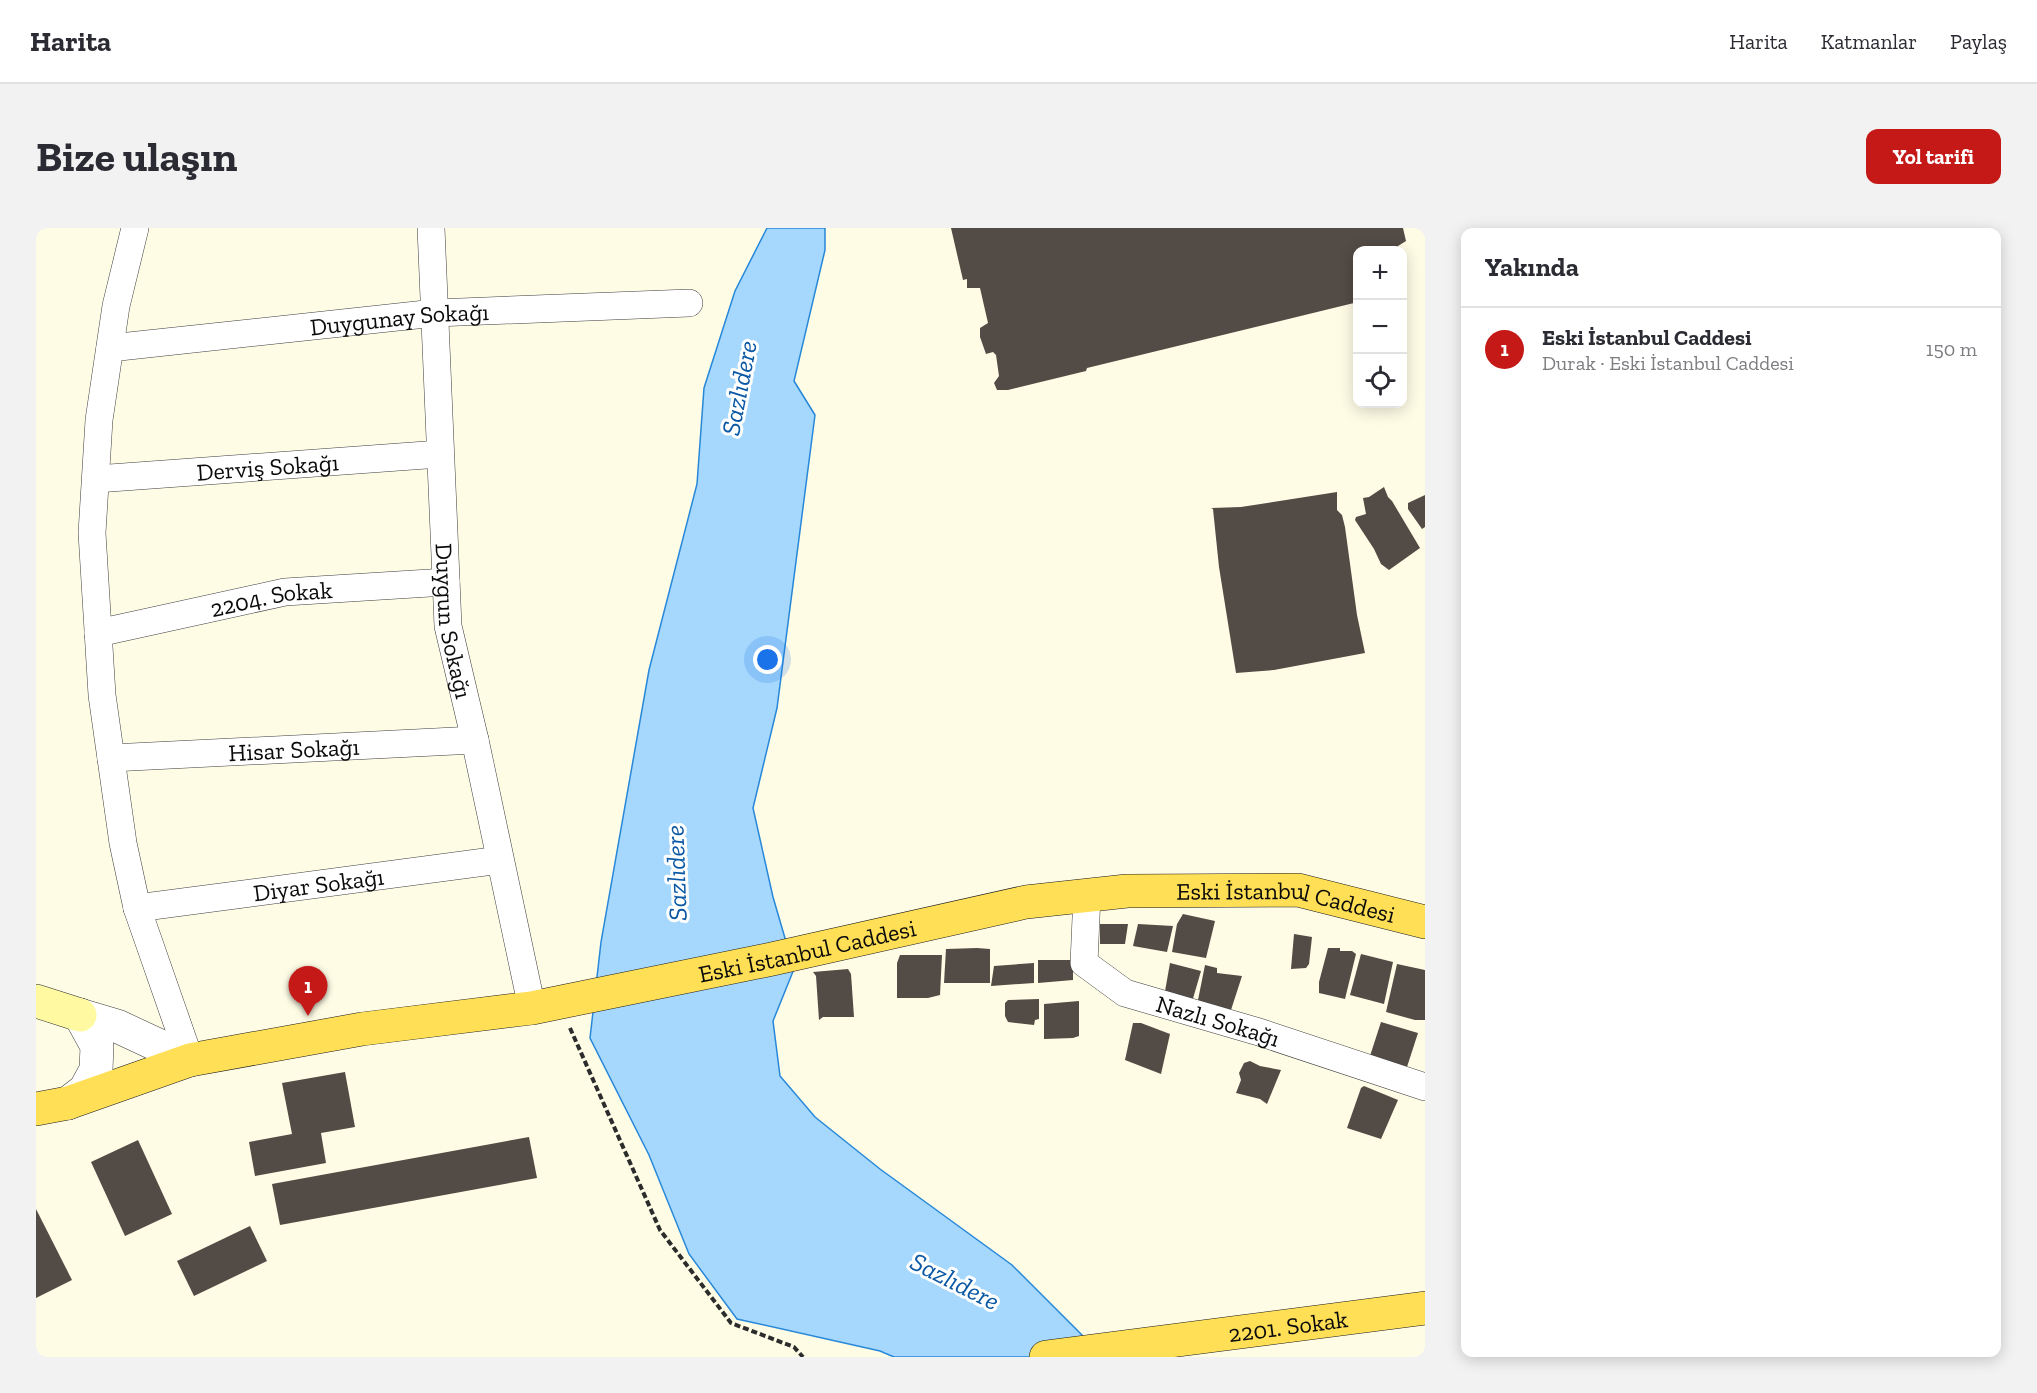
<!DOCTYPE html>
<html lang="tr">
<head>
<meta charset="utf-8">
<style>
  body { margin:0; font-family:"Zilla Slab",serif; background:#f2f2f3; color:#2b2b33 }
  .controls { position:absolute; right:18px; top:18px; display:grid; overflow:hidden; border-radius:12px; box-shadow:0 3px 15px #0003 }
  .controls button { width:54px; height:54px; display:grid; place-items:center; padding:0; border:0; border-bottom:2px solid #e1e1e2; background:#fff; color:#2b2b33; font:30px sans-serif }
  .you { position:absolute; left:732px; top:432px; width:21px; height:21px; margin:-15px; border:4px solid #fff; border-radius:50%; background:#1a73e8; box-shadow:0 0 0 9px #1a73e833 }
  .badge { display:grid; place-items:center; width:39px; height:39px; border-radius:50%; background:#c41917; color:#fff; font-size:20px; font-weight:700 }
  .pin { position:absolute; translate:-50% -50px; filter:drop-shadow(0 2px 3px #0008) }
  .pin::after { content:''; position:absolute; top:32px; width:21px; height:18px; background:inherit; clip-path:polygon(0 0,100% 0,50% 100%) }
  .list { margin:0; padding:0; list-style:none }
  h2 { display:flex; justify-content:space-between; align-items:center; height:78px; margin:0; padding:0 24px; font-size:26px }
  h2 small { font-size:20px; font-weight:400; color:#7c7c81 }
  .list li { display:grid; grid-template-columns:39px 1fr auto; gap:18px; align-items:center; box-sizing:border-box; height:84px; padding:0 24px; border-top:2px solid #e1e1e2 }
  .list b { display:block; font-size:22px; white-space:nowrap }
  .list p { margin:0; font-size:20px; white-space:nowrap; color:#7c7c81 }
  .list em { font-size:20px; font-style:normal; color:#7c7c81 }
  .icon { flex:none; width:33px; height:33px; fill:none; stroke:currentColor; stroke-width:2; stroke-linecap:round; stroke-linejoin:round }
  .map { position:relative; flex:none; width:1389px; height:1129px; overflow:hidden; border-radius:12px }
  header { display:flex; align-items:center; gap:36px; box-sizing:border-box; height:84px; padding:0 30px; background:#fff; border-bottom:2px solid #e1e1e2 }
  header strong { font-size:28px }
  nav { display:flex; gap:33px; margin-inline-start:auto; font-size:21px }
  .intro { display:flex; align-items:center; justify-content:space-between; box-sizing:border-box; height:144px; padding:0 36px }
  h1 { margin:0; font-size:42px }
  .button { padding:15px 27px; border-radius:12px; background:#c41917; color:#fff; font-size:21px; font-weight:700 }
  main { display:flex; gap:36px; padding:0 36px }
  aside { flex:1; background:#fff; border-radius:12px; box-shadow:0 3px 15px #0003 }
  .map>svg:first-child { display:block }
  .water { fill:#a6d7fc; stroke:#2788d9; stroke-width:1.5 }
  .building { fill:#534b45 }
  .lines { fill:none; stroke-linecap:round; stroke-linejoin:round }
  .minor-casing { stroke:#3d3d3d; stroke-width:28 }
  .tertiary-casing { stroke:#3d3d3d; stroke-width:34 }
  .secondary-casing { stroke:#2c2c2c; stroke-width:34 }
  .primary-casing { stroke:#1b1b1b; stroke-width:34 }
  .path { stroke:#2c2c2c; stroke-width:4; stroke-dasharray:6 3; stroke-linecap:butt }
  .minor { stroke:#fff; stroke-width:27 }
  .tertiary { stroke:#fff; stroke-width:33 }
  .secondary { stroke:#fffaa1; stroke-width:33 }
  .primary { stroke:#ffdf56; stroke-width:33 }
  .labels { text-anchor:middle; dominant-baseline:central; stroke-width:6; stroke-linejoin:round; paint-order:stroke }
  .street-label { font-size:24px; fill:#0a0a0a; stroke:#fff }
  .water-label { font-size:26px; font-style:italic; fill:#0a58a4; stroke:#fff }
</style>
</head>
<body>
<header>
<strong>Harita</strong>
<nav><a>Harita</a><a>Katmanlar</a><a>Paylaş</a></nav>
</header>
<div class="intro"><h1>Bize ulaşın</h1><a class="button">Yol tarifi</a></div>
<main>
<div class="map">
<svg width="1389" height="1129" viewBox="0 0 1389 1129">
  <rect width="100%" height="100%" fill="#fffce6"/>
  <polygon class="water" points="731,0 789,0 789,22 758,153 779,187 741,480 717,580 737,669 758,741 737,793 744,848 779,889 844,941 976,1037 1068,1129 858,1129 844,1123 701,1091 653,1026 613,927 554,810 565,714 613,442 661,256 668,160 699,63"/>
  <g class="building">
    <polygon points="915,0 1367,0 1370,13 1362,18 1362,22 1322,22 1322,74 1051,140 1050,143 972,162 961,162 958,155 963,148 960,127 957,124 950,126 944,109 944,100 952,95 944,60 931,60 931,51 927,52"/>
    <polygon points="1348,259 1352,269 1356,273 1384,320 1353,342 1345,336 1338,321 1319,292 1320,289 1330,286 1327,270 1333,269"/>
    <polygon points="1301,264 1301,282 1306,287 1309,299 1321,387 1329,425 1238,442 1200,445 1183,339 1177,281 1175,280 1205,279"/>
    <polygon points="1389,267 1389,299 1386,301 1372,281 1372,275"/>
    <polygon points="1147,686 1179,693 1170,730 1136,724 1141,696"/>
    <polygon points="1064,696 1092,696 1089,716 1064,716"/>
    <polygon points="1102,696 1137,698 1131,724 1097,718"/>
    <polygon points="1258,706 1276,709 1273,736 1270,740 1255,741"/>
    <polygon points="941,720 954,721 954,755 908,755 910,721"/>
    <polygon points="1292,720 1304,720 1304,723 1316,723 1320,726 1309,771 1283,765 1283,754"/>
    <polygon points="1325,726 1357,734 1348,776 1314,767"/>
    <polygon points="864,727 906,727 904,767 892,770 861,770 861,735"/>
    <polygon points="1002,732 1037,732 1037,752 1002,755"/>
    <polygon points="998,735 998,755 955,758 958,738"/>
    <polygon points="1134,735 1165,743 1156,774 1128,769"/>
    <polygon points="1361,736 1389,742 1389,792 1379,792 1350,784"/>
    <polygon points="1169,737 1181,740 1181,745 1206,748 1195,782 1161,777"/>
    <polygon points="812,741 815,746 818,789 787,789 783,792 780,748 777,744"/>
    <polygon points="1003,771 1003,791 999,792 998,797 972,794 969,788 969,775 972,772"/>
    <polygon points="1043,773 1043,808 1037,810 1008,811 1008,776"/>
    <polygon points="1345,794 1382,805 1370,842 1333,831"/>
    <polygon points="1097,795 1105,795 1134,806 1125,846 1089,832"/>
    <polygon points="1214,833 1224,838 1245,842 1231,876 1224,871 1200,865 1205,852 1203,845 1208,835"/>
    <polygon points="309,844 319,899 285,905 290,935 219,948 213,914 256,906 246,855"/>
    <polygon points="1328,858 1362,872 1345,911 1311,900 1325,860"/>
    <polygon points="493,909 501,950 244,997 236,956"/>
    <polygon points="102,912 136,986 89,1008 55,934"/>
    <polygon points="0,981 36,1052 0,1070"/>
    <polygon points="214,998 231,1033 158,1068 141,1033"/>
  </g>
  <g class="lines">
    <defs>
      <g id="minor">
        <polyline points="99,0 80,78 63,192 56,305 66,467 87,615 101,680 154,832"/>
        <path id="s1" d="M395,0L412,398L439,512L496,780"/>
        <path id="s2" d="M74,120L399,85L653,75"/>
        <path id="s3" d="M60,251L404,226"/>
        <path id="s4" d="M62,405L249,364L410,354"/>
        <path id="s5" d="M75,530L439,512"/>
        <path id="s6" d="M1051,667L1048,735L1089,765L1223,804L1389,859"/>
        <path id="s7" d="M101,680L464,632"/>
      </g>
      <g id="tertiary">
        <polyline points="44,787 81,798 154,832"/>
        <polyline points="32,875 49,862 60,842 61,818 44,787"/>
      </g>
      <polyline id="secondary" points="0,773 44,787"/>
      <g id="primary">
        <path id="s8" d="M0,881L32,875L154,832L326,801L496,780L736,731L990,674L1091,663L1262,662L1389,694"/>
        <path id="s9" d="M1010,1129L1389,1080"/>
      </g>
    </defs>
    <use href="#minor" class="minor-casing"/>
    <use href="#tertiary" class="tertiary-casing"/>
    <use href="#secondary" class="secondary-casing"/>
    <use href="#primary" class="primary-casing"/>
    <polyline class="path" points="534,800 624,1002 695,1095 758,1119 767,1129"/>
    <use href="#minor" class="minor"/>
    <use href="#tertiary" class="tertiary"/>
    <use href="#secondary" class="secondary"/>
    <use href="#primary" class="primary"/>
  </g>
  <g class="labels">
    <g class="street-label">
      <text stroke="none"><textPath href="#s2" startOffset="291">Duygunay Sokağı</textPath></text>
      <text stroke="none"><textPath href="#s3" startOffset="172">Derviş Sokağı</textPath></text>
      <text stroke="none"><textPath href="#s4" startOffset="177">2204. Sokak</textPath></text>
      <text stroke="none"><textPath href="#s1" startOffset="394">Duygun Sokağı</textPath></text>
      <text stroke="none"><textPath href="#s5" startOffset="183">Hisar Sokağı</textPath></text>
      <text stroke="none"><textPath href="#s7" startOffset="183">Diyar Sokağı</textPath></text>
      <text stroke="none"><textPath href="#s8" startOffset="1275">Eski İstanbul Caddesi</textPath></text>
      <text stroke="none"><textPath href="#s8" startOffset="789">Eski İstanbul Caddesi</textPath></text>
      <text stroke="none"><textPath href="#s6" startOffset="216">Nazlı Sokağı</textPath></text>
      <text stroke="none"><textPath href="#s9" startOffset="244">2201. Sokak</textPath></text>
    </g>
    <g class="water-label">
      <text transform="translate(703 160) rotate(-79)">Sazlıdere</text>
      <text transform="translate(640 645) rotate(-92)">Sazlıdere</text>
      <text transform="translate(919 1053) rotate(27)">Sazlıdere</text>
    </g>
  </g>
</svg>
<div class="controls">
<button>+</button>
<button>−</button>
<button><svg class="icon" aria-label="locate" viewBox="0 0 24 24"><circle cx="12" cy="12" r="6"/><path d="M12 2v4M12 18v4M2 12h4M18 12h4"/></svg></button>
</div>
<div class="you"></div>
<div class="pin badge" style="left:272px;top:788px">1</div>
</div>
<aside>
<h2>Yakında<small></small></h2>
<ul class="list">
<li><span class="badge">1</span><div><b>Eski İstanbul Caddesi</b><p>Durak · Eski İstanbul Caddesi</p></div><em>150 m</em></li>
</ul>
</aside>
</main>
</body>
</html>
